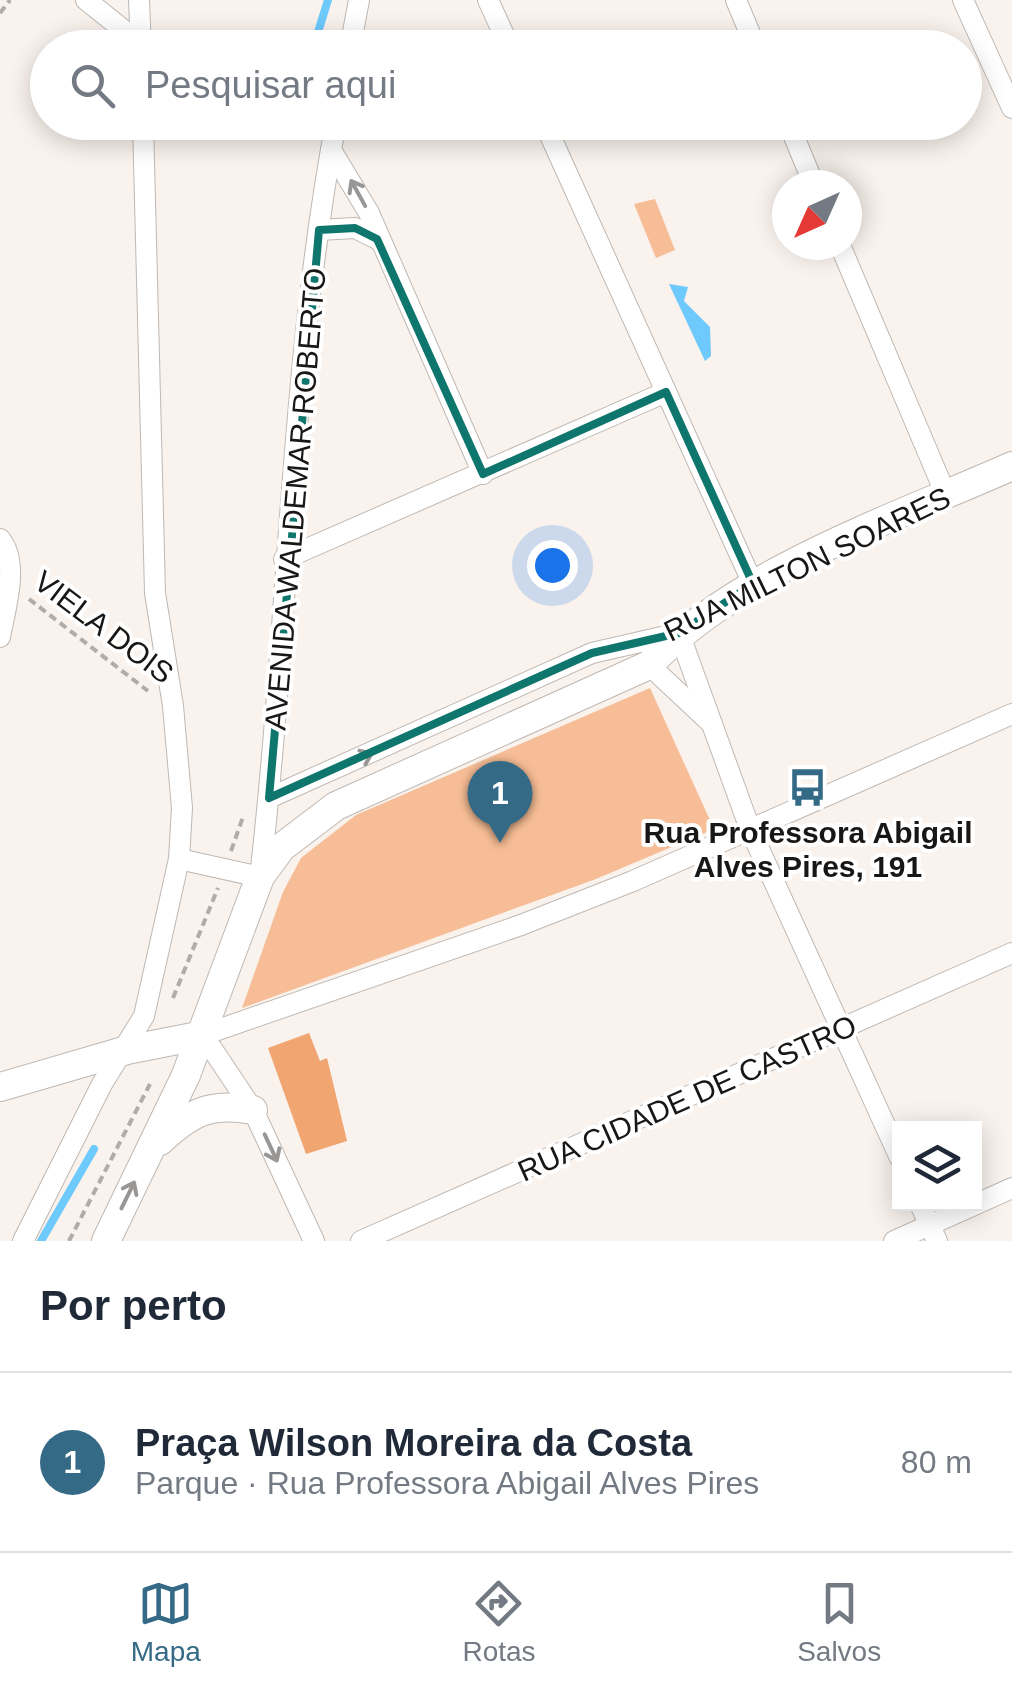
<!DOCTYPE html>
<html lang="pt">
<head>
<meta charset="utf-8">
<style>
  body { margin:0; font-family:Arial,sans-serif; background:#f2f2f3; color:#1f2937 }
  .controls { position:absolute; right:30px; bottom:30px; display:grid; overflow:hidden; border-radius:0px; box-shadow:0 5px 25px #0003 }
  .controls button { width:90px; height:90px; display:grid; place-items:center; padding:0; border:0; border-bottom:2px solid #e0e1e3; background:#fff; color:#1f2937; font:50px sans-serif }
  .compass { position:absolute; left:772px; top:170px; width:90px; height:90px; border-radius:50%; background:#fff; box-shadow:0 5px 25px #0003; rotate:225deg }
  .you { position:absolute; left:552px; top:565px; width:35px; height:35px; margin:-25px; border:8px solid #fff; border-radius:50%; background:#1a73e8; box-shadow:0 0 0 15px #1a73e833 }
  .badge { display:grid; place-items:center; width:65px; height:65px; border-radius:50%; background:#356a86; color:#fff; font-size:32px; font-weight:700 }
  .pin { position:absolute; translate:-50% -82px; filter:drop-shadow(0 2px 5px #0008) }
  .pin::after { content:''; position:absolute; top:52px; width:35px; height:30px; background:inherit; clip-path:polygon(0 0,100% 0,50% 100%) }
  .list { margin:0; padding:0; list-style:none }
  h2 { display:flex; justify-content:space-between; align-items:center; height:130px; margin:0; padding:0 40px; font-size:42px }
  h2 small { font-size:32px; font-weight:400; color:#747a83 }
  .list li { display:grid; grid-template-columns:65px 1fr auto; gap:30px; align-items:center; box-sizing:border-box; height:180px; padding:0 40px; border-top:2px solid #e0e1e3 }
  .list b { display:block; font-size:38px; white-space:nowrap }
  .list p { margin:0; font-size:32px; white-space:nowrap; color:#747a83 }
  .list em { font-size:32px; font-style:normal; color:#747a83 }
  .icon { flex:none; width:55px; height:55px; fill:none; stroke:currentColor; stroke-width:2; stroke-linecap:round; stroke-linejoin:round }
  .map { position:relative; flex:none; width:1012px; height:1241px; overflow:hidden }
  .search { position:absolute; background:#fff; box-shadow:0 5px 25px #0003; left:30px; right:30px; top:30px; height:110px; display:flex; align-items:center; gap:25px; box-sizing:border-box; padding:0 35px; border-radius:55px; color:#747a83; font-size:38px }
  .sheet { height:310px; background:#fff }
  nav { display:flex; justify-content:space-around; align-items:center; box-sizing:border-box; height:140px; border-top:2px solid #e0e1e3; background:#fff; font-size:28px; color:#747a83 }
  nav a { display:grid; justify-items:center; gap:5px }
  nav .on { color:#356a86 }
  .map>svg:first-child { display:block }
  .green { fill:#f7bd96 }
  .water { fill:#6ecafc }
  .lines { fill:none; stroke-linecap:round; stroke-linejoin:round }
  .stream { stroke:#6ecafc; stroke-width:8 }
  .building { fill:#f1a570 }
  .street-casing { stroke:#bfb8b3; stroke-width:22 }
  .secondary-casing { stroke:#bfb8b3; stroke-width:30 }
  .path { stroke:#b1aca7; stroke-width:4; stroke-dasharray:8 5; stroke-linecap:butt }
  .street { stroke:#fff; stroke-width:20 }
  .secondary { stroke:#fff; stroke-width:28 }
  .oneway { stroke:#989796 }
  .marked { fill:none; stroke:#0f766e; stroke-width:8; stroke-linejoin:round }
  .labels { text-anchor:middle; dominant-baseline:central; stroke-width:8; stroke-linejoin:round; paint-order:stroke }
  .street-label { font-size:30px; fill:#191715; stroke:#fff }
  .poi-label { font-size:30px; font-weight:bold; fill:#191715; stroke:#fff }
</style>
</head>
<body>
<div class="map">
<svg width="1012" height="1241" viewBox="0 0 1012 1241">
  <rect width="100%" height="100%" fill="#f9f2ed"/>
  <g class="green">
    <polygon points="655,199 675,250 656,258 634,204"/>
    <polygon points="650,688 714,829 596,879 242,1008 283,892 301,858 356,815"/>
  </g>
  <polygon class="water" points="669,284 688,287 684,301 710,327 711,356 705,361"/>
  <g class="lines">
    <g class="stream">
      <polyline points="313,48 328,0"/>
      <polyline points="41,1241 94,1149"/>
    </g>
  </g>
  <polygon class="building" points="309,1033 320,1061 327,1058 347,1141 306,1154 268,1048"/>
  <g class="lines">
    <defs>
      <g id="street">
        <polyline points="86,0 141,44"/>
        <polyline points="139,0 141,48"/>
        <polyline points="488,0 510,48"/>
        <polyline points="736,0 756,48"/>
        <polyline points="963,0 1012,108"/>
        <polyline points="350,48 359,0"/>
        <polyline points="544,122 753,584"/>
        <polyline points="788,122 814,185"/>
        <polyline points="331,150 369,213 483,474"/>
        <polyline points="319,230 355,228 377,239"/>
        <polyline points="840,245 946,495"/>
        <path d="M0,539C20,563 5,609 0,637"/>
        <polyline points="284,559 666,392"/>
        <polyline points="649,665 712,724"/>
        <polyline points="269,798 592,653 679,633 750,829 900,1158"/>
        <path d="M179,859L260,877C289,626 289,371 336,122"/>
        <polyline points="920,1204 937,1241"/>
        <polyline points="23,1241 102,1084 144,1016 179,859 182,808 173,706 155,593 143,122"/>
        <polyline points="314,1241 253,1110 203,1035 521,925 633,881 1012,714"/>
        <polyline points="361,1241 1012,953"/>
        <polyline points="894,1241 1012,1188"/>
      </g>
      <g id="secondary">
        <polyline points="0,1087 127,1050 203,1035"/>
        <path d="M160,1141C191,1112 211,1102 253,1110"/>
        <path d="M106,1241L186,1075L260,877L282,847L336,806L649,665C737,571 895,518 1012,466"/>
      </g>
    </defs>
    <use href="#street" class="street-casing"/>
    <use href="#secondary" class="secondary-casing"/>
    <g class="path">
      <polyline points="0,13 10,0"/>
      <polyline points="29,599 148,691"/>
      <polyline points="231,851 243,817"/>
      <polyline points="173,998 218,888"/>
      <polyline points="69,1241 150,1084"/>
    </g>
    <use href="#street" class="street"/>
    <use href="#secondary" class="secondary"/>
  </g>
  <defs><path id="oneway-shaft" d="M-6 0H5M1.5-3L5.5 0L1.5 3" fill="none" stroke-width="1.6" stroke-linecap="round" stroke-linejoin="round" transform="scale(2.5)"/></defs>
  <g class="oneway">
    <use href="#oneway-shaft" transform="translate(358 193) rotate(-119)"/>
    <use href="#oneway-shaft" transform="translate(359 759) rotate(-24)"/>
    <use href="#oneway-shaft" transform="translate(271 1148) rotate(65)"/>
    <use href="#oneway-shaft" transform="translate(128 1195) rotate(-64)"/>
  </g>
  <path class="marked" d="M355,228L377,239L483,474L666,392L753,584L679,633L592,653L269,798L319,230Z"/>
  <defs>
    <symbol id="bus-bare" viewBox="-9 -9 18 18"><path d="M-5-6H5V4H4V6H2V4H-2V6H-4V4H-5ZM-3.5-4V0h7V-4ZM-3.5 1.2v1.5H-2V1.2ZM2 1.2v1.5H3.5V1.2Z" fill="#356a86" stroke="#fff" stroke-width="2.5" paint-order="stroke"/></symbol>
  </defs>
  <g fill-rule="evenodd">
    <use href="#bus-bare" x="780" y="760" width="55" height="55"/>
  </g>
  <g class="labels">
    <g class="street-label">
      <text transform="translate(295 499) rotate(-85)">AVENIDA WALDEMAR ROBERTO</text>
      <text transform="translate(807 564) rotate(-26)">RUA MILTON SOARES</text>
      <text transform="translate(104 627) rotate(37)">VIELA DOIS</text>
      <text transform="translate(687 1098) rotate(-24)">RUA CIDADE DE CASTRO</text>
    </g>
    <g class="poi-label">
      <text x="808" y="832">Rua Professora Abigail<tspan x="808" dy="34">Alves Pires, 191</tspan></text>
    </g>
  </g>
</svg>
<div class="controls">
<button><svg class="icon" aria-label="layers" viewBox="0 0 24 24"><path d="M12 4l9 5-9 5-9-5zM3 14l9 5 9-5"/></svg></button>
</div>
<svg class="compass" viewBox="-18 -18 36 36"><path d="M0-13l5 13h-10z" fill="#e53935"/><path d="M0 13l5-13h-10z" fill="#747a83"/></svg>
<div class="you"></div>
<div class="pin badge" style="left:500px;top:843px">1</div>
<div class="search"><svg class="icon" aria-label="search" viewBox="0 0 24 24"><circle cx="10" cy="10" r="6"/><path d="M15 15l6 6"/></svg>Pesquisar aqui</div>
</div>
<section class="sheet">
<h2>Por perto<small></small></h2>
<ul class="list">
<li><span class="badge">1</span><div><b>Praça Wilson Moreira da Costa</b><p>Parque · Rua Professora Abigail Alves Pires</p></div><em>80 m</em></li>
</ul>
</section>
<nav>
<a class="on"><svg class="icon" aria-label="map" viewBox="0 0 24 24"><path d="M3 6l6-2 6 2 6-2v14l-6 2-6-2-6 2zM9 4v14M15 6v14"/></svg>Mapa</a>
<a><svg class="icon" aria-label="directions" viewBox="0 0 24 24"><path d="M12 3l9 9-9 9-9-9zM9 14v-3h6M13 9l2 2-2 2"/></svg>Rotas</a>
<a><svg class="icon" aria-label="saved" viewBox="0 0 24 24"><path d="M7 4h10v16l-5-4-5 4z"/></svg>Salvos</a>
</nav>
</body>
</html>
